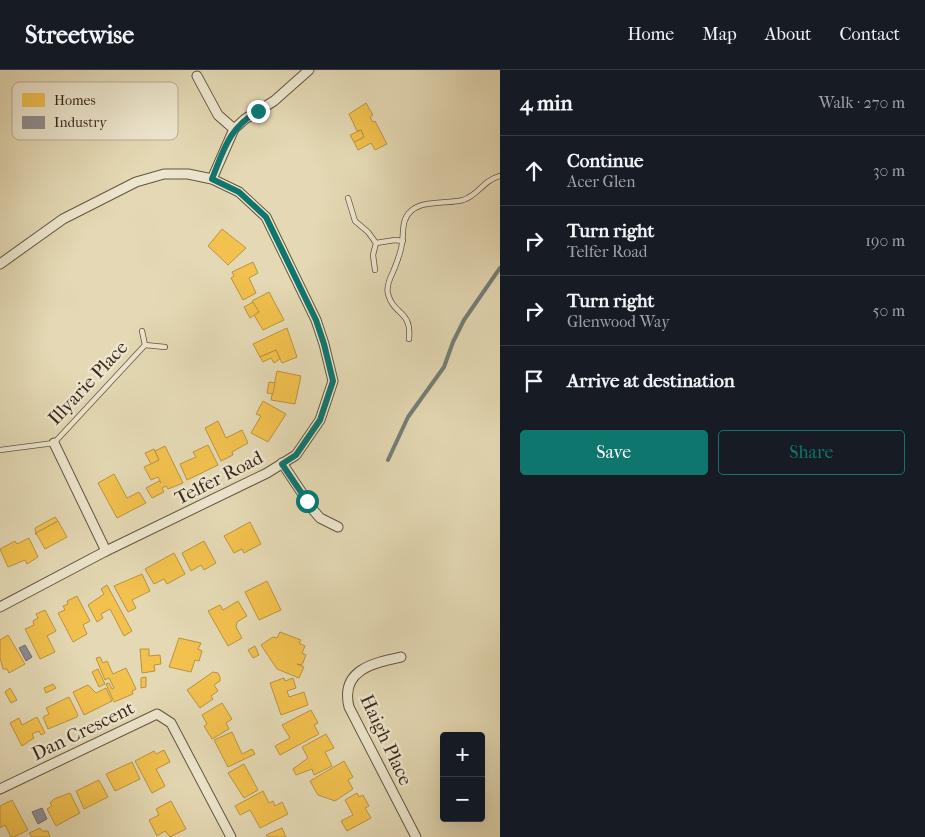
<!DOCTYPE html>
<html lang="en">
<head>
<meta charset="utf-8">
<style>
  body { margin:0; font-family:"IM FELL French Canon",serif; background:#242831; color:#f1f3f6 }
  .controls { position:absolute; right:15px; bottom:15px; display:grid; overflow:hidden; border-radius:5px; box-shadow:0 5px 20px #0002 }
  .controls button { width:45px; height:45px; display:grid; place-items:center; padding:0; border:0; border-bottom:1px solid #363941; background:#171b24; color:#f1f3f6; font:25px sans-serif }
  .stop { position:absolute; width:15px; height:15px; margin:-11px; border:4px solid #0f766e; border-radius:50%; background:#fff }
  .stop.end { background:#0f766e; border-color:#fff; box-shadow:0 1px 5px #0008 }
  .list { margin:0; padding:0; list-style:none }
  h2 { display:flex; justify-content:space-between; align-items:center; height:65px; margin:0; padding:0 20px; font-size:21px }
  h2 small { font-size:16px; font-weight:400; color:#9ea1a6 }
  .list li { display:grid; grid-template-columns:32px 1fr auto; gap:15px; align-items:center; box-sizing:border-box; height:70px; padding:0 20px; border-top:1px solid #363941 }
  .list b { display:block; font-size:19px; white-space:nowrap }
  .list p { margin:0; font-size:16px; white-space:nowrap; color:#9ea1a6 }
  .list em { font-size:16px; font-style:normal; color:#9ea1a6 }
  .actions { display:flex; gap:10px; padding:15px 20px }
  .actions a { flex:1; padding:11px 0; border:1px solid #0f766e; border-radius:5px; text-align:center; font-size:18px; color:#0f766e }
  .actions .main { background:#0f766e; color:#fff }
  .icon { flex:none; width:28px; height:28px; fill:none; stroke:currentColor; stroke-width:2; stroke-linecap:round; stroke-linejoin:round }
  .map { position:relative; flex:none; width:500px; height:767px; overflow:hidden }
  header { display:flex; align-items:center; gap:30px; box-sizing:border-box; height:70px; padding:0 25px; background:#171b24; border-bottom:1px solid #363941 }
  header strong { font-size:24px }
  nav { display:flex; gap:28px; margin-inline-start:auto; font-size:18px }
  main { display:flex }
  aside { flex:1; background:#171b24 }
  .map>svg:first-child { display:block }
  .homes { fill:#f2c14e; stroke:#bb933f }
  .industry { fill:#8d8d92; stroke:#746e6f }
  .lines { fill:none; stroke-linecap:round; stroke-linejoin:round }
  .stream { stroke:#727f78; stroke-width:4 }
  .service-casing { stroke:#645442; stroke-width:6 }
  .minor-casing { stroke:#645442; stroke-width:11 }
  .service { stroke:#ede6ce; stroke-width:4.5 }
  .minor { stroke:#ede6ce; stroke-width:9 }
  .route { stroke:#0f766e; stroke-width:6 }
  .labels { text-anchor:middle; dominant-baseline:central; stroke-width:5; stroke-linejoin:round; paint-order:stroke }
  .street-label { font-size:19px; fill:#3a271c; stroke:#ede6ce }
  .key { fill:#ede6ce; stroke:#b7ad99; stroke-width:1 }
  .key-label { font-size:14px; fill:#3a271c }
</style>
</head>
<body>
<header>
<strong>Streetwise</strong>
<nav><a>Home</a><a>Map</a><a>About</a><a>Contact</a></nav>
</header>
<main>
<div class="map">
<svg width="500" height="767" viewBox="0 0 500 767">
  <rect width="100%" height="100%" fill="#e4d9b4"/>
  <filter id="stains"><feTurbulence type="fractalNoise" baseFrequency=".004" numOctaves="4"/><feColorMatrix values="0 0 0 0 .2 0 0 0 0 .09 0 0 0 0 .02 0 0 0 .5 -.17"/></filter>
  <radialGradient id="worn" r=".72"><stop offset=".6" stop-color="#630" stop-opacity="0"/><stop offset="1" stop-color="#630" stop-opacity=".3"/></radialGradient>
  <g class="homes">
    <polygon points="366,33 373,45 370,47 373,52 375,51 387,74 375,80 371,73 358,80 354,72 364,67 361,60 357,61 349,44"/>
    <polygon points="361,60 364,67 354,72 350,65"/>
    <polygon points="222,159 246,178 228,195 208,176"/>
    <polygon points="253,192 258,203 249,208 256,223 243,230 231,208 234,206 232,202"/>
    <polygon points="269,222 284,250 263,260 254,245 259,242 252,231"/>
    <polygon points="253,232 259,242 250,248 244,237"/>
    <polygon points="287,258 297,287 282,293 276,280 260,287 253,274"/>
    <polygon points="276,280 280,289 274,293 271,288 263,292 260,287"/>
    <polygon points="277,301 301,306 295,334 271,330"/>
    <polygon points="269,312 275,313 273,324 267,323"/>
    <polygon points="263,331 286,344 268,372 251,363 261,346 256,344"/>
    <polygon points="218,351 226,368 242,360 248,373 232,382 233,385 221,391 205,358"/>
    <polygon points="208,375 218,395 187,410 180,394 196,387 193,382"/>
    <polygon points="165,376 183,413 168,419 166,416 162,418 164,422 152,428 146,418 159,411 161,413 158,407 151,410 144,397 159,390 155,381"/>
    <polygon points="154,379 159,390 151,394 145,383"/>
    <polygon points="114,404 127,428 139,422 146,433 117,448 98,413"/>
    <polygon points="55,447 58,451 36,463 36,465 35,458"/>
    <polygon points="58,451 67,467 45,479 36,463"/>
    <polygon points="250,452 261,474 244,483 242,479 234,483 224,466"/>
    <polygon points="29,468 38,487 27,494 25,490 8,497 0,479 15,471 17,474"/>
    <polygon points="204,471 216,493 204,500 201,495 191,501 182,483"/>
    <polygon points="174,483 185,504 167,514 164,509 154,514 145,499"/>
    <polygon points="142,504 150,521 132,530 136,538 128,542 114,516"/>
    <polygon points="267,511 281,540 259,550 245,522"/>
    <polygon points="107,515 132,561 124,566 110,539 101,544 103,548 97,552 88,535 104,524 101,519"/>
    <polygon points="77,526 90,551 83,555 87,564 73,572 58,543 65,540 63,536 68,534 67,531"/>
    <polygon points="238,531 247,546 237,552 236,557 242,568 228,576 208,541 220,535 223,540"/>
    <polygon points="45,540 56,561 47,566 55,582 40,589 25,559 34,555 33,551 38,548 36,544"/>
    <polygon points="280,562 301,570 299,573 305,576 302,583 306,585 302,595 297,594 304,597 299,608 277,599 261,575 273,567 277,568"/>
    <polygon points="8,565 25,594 9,603 7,599 3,599 0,588 0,570"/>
    <polygon points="179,568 201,573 198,579 202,581 199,591 195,590 191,602 169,597"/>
    <polygon points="255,576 259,585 253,588 248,580"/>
    <polygon points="140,579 149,579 149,586 160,585 161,594 154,595 155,601 142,603"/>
    <polygon points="100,587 103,593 107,591 113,604 126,598 136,619 132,621 133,624 114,632 106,614 109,613 112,619 114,618 109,608 105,610 96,588"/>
    <polygon points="98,599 105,614 99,617 92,602"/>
    <polygon points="213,602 218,603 220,607 220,611 214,615 218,621 211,626 213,629 200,638 187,620"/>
    <polygon points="146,607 146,617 141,618 141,608"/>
    <polygon points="284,608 285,611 293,608 296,618 287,621 289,627 304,622 308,635 281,645 270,613"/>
    <polygon points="53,614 56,618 46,623 44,618"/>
    <polygon points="88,615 96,623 106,618 112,631 84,645 73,622"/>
    <polygon points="10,618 17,630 11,633 5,622"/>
    <polygon points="69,627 78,645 77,647 48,659 43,647 49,644 46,638"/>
    <polygon points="222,633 232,649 226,653 229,659 212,669 204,656 207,654 202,645"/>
    <polygon points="311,640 318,653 314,655 319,664 280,685 275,676 290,668 282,655"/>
    <polygon points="37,647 45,663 41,665 39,661 32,664 34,668 22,676 10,653 19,648 22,655"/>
    <polygon points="232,662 242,684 252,679 255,684 228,697 214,670"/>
    <polygon points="326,664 334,678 325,682 332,696 314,705 312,699 296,705 293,699 308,688 302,677"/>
    <polygon points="164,680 170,692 156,699 165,716 152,723 135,691 154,681 156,684"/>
    <polygon points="344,691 353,707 348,710 353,719 335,731 318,725 310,711"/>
    <polygon points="132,692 140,709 115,721 106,704"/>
    <polygon points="244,694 258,720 244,728 228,703"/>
    <polygon points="99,710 108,727 84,739 76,721"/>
    <polygon points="263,721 269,733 273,731 275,736 282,732 288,744 260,758 250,740 240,745 235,736"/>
    <polygon points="70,723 80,743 56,756 47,739 52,736 50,733 54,729"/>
    <polygon points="357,723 359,727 363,725 369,736 365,738 371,748 347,761 341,751 353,745 345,730"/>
    <polygon points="12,730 28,760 14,767 11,767 5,755 0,758 0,736"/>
    <polygon points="171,731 186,759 170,767 165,761 157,766 149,750 159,745 156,739"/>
    <polygon points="40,758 42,761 48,761 50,767 32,767 29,763"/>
    <polygon points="282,758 286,767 267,767 266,765"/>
  </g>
  <g class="industry">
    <polygon points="25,575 32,587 26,591 19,578"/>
    <polygon points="42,738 47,749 38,754 32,742"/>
  </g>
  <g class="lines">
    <polyline class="stream" points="388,390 408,347 444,297 453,272 464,250 500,198"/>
    <defs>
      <g id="service">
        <polyline points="348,128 355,151 368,162 376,173 373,185 375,200"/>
        <polyline points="376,173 395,170 403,171"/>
        <path d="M409,269C412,240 394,246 388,224C386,217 390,208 393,202C397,192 401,183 402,173C404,161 401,150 411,141C422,130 448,134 463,130C479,125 482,111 500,106"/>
        <polyline points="145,275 165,277"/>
        <polyline points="0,380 54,373 145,275 142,261"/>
      </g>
      <g id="minor">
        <polyline points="197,6 218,45 234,59"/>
        <polyline points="212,109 234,59 245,49 274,31 309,0"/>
        <polyline points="0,194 63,149 136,112 164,104 188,104 212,109 239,122 266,147 316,250 324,274 333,311 320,350 296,385 267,403 106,481 0,537"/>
        <polyline points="54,373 106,481"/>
        <polyline points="282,393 314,441 320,448 338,457"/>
        <path d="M401,587C373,593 340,600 349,637L416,767"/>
        <polyline points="0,719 157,644 171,653 231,767"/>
      </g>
    </defs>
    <use href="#service" class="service-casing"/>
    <use href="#minor" class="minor-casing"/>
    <use href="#service" class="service"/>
    <use href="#minor" class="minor"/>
  </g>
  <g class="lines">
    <path class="route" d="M258,41C229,58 224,79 212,109L239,122L266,147L316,250L324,274L333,311L320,350L296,385L282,394L307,431"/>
  </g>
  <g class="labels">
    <g class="street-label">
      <text transform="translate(88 313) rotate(-47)">Illyarie Place</text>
      <text transform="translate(219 408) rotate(-27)">Telfer Road</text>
      <text transform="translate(83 661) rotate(-26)">Dan Crescent</text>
      <text transform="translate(386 670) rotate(65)">Haigh Place</text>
    </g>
  </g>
  <rect x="12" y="12" width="166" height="58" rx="8" class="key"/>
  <rect x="22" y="23" width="23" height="14" fill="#f2c14e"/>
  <rect x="22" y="46" width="23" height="13" fill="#8d8d92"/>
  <g class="key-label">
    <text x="54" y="35">Homes</text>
    <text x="54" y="57">Industry</text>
  </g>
  <rect width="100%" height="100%" filter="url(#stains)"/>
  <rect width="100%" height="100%" fill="url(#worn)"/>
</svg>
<div class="controls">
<button>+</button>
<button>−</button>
</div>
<div class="stop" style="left:307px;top:431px"></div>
<div class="stop end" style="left:258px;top:41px"></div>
</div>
<aside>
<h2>4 min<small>Walk · 270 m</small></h2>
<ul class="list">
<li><svg class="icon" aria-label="ahead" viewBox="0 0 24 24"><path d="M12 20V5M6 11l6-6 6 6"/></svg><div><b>Continue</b><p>Acer Glen</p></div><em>30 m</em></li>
<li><svg class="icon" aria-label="right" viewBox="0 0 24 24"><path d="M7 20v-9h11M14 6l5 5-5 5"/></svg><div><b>Turn right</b><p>Telfer Road</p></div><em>190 m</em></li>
<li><svg class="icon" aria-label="right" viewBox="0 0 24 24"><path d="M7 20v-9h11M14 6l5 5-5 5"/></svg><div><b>Turn right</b><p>Glenwood Way</p></div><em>50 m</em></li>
<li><svg class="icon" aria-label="arrive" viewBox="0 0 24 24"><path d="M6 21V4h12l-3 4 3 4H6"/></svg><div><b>Arrive at destination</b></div></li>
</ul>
<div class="actions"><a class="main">Save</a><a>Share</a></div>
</aside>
</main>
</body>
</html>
